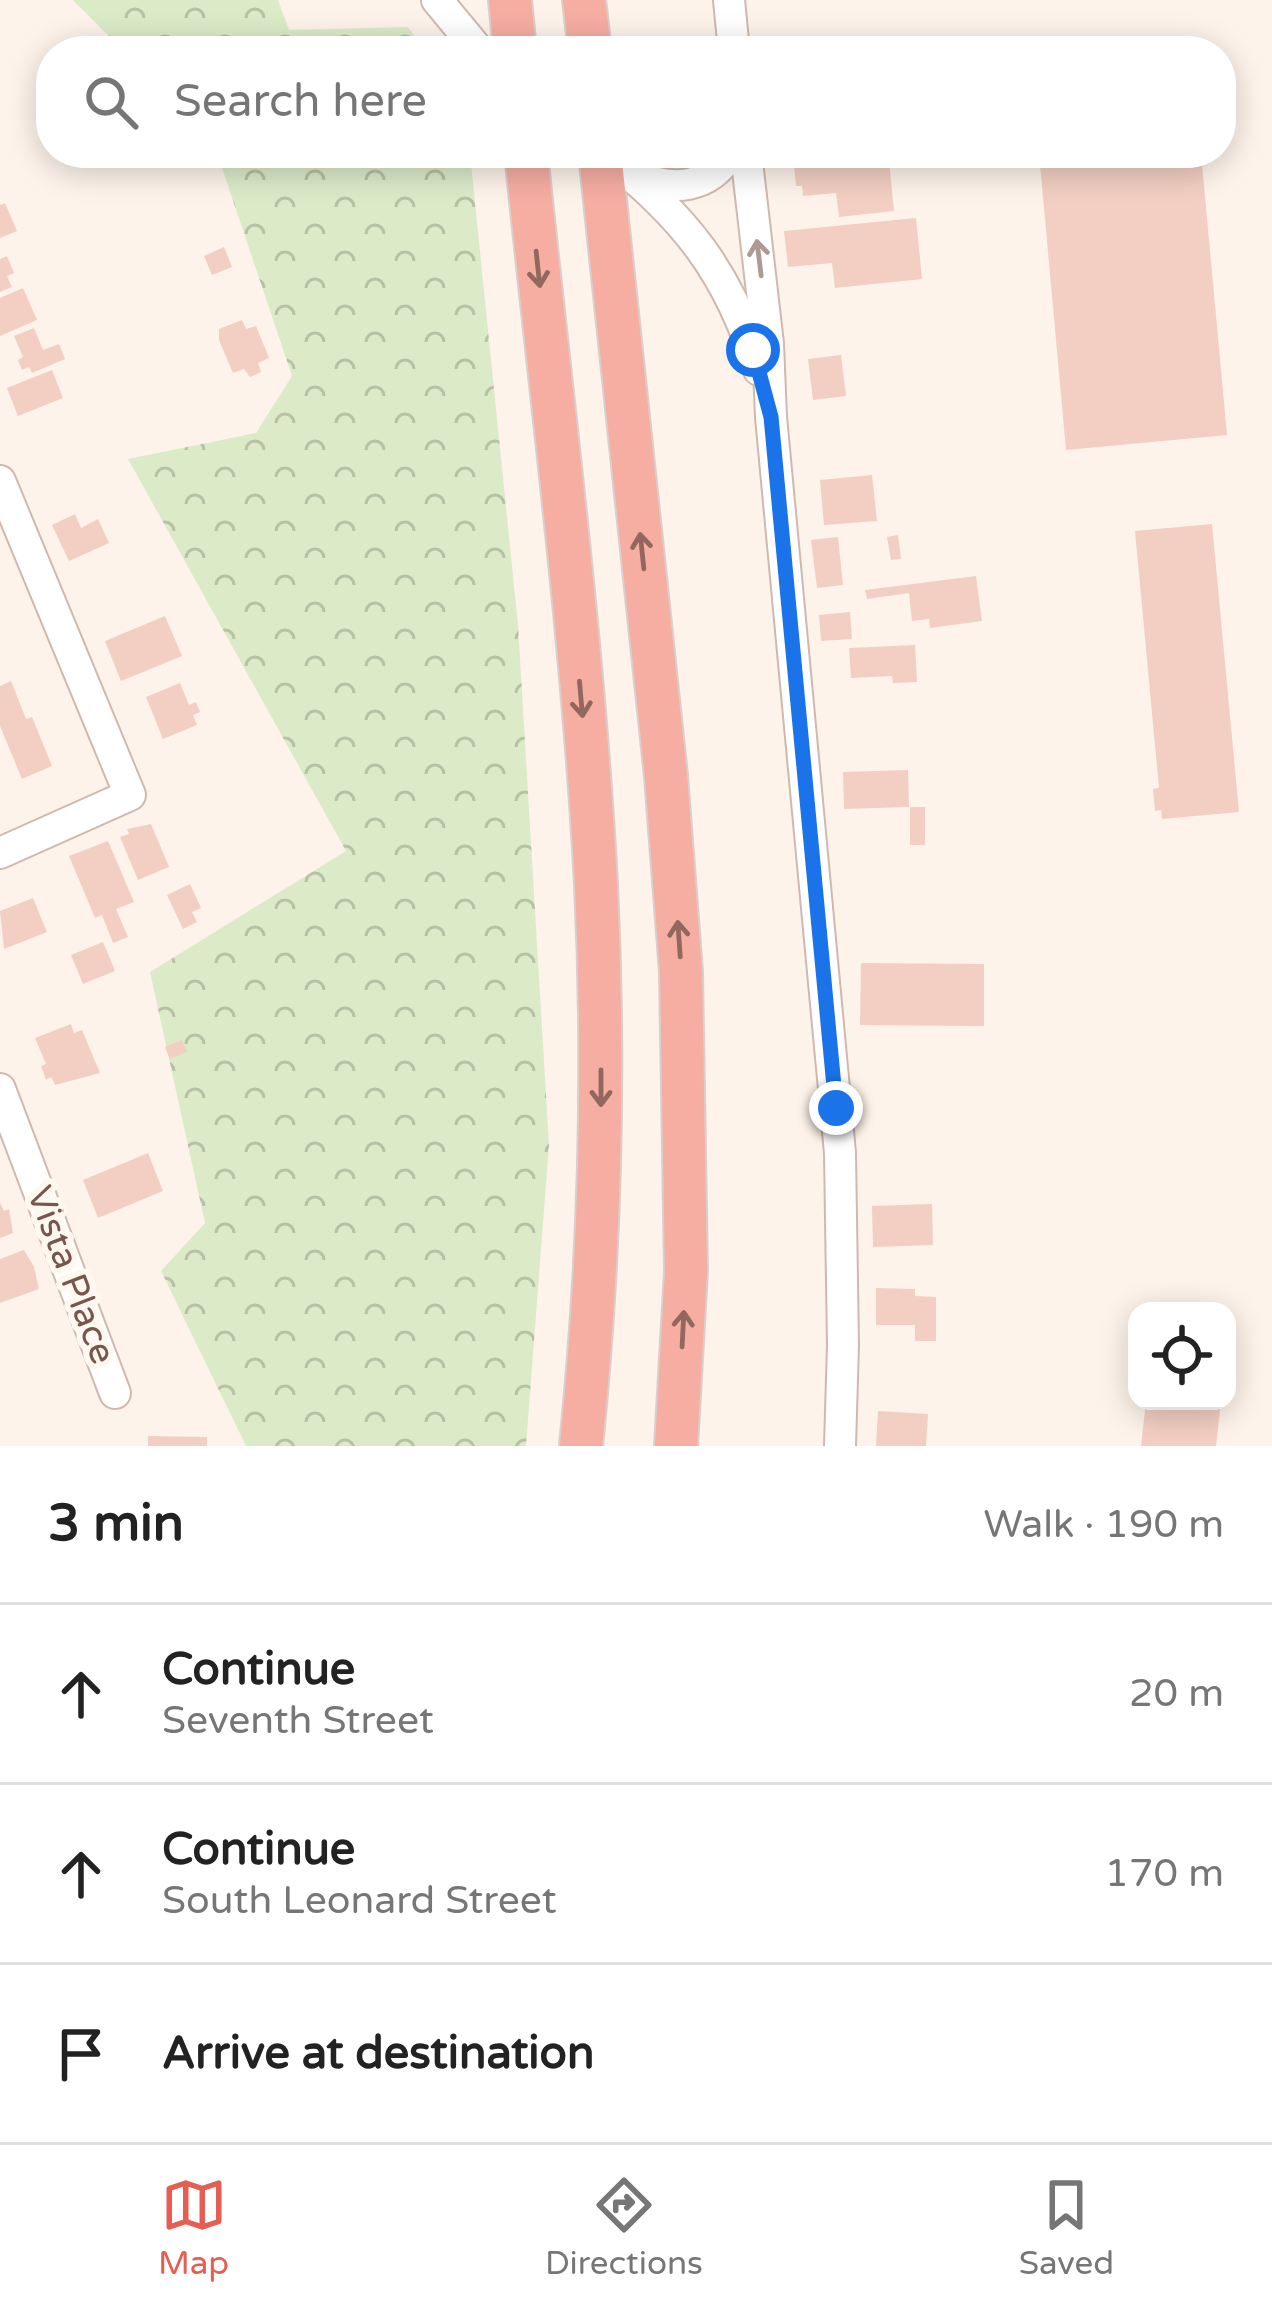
<!DOCTYPE html>
<html lang="en">
<head>
<meta charset="utf-8">
<style>
  body { margin:0; font-family:"Varela Round",sans-serif; background:#f2f2f2; color:#222 }
  .controls { position:absolute; right:36px; bottom:36px; display:grid; overflow:hidden; border-radius:24px; box-shadow:0 6px 30px #0003 }
  .controls button { width:108px; height:108px; display:grid; place-items:center; padding:0; border:0; border-bottom:3px solid #e0e0e0; background:#fff; color:#222; font:60px sans-serif }
  .stop { position:absolute; width:36px; height:36px; margin:-27px; border:9px solid #1a73e8; border-radius:50%; background:#fff }
  .stop.end { background:#1a73e8; border-color:#fff; box-shadow:0 3px 12px #0008 }
  .list { margin:0; padding:0; list-style:none }
  h2 { display:flex; justify-content:space-between; align-items:center; height:156px; margin:0; padding:0 48px; font-size:51px }
  h2 small { font-size:39px; font-weight:400; color:#767676 }
  .list li { display:grid; grid-template-columns:78px 1fr auto; gap:36px; align-items:center; box-sizing:border-box; height:180px; padding:0 48px; border-top:3px solid #e0e0e0 }
  .list b { display:block; font-size:45px; white-space:nowrap }
  .list p { margin:0; font-size:39px; white-space:nowrap; color:#767676 }
  .list em { font-size:39px; font-style:normal; color:#767676 }
  .icon { flex:none; width:66px; height:66px; fill:none; stroke:currentColor; stroke-width:2; stroke-linecap:round; stroke-linejoin:round }
  .map { position:relative; flex:none; width:1272px; height:1446px; overflow:hidden }
  .search { position:absolute; background:#fff; box-shadow:0 6px 30px #0003; left:36px; right:36px; top:36px; height:132px; display:flex; align-items:center; gap:30px; box-sizing:border-box; padding:0 42px; border-radius:48px; color:#767676; font-size:45px }
  .sheet { height:696px; background:#fff }
  nav { display:flex; justify-content:space-around; align-items:center; box-sizing:border-box; height:168px; border-top:3px solid #e0e0e0; background:#fff; font-size:33px; color:#767676 }
  nav a { display:grid; justify-items:center; gap:6px }
  nav .on { color:#e55e51 }
  .map>svg:first-child { display:block }
  .forest { fill:url(#forest-crowns) }
  .building { fill:#f2cfc2 }
  .lines { fill:none; stroke-linecap:round; stroke-linejoin:round }
  .minor-casing { stroke:#cfb9af; stroke-width:34 }
  .highway-casing { stroke:#d9d0cd; stroke-width:46 }
  .minor { stroke:#fff; stroke-width:30 }
  .highway { stroke:#f6ada2; stroke-width:42 }
  .oneway { stroke:#ae9a94 }
  .oneway2 { stroke:#91675e }
  .route { stroke:#1a73e8; stroke-width:15 }
  .labels { text-anchor:middle; dominant-baseline:central; stroke-width:12; stroke-linejoin:round; paint-order:stroke }
  .street-label { font-size:36px; fill:#78564d; stroke:#fff8f1 }
</style>
</head>
<body>
<div class="map">
<svg width="1272" height="1446" viewBox="0 0 1272 1446">
  <defs>
    <pattern id="forest-crowns" width="20" height="18" patternUnits="userSpaceOnUse" patternTransform="scale(3)"><rect width="20" height="18" fill="#dbebc8"/><path d="M2 6a3 3 0 1 1 6 0M12 15a3 3 0 1 1 6 0" fill="none" stroke="#b6c1a5"/></pattern>
  </defs>
  <rect width="100%" height="100%" fill="#fdf3ea"/>
  <g class="forest">
    <polygon points="73,0 278,0 289,30 408,27 425,51 124,51"/>
    <polygon points="217,153 470,153 518,625 549,1145 526,1446 246,1446 161,1271 205,1223 150,972 346,851 128,459 256,433 292,376"/>
  </g>
  <g class="building">
    <polygon points="822,44 822,51 779,51 779,48"/>
    <polygon points="793,153 930,153 930,156 889,160 894,211 839,217 836,193 803,196 802,186 796,186"/>
    <polygon points="1039,153 1201,153 1227,435 1066,450"/>
    <polygon points="5,203 17,231 0,238 0,205"/>
    <polygon points="916,218 922,279 835,288 832,263 788,267 784,231"/>
    <polygon points="224,247 232,267 212,275 204,256"/>
    <polygon points="7,256 14,273 7,276 12,287 0,292 0,259"/>
    <polygon points="23,288 37,320 0,336 0,298"/>
    <polygon points="242,320 246,329 256,326 269,358 258,363 261,372 250,377 244,369 233,373 219,340 219,329"/>
    <polygon points="34,328 43,350 59,344 65,359 32,373 29,367 22,370 18,360 23,357 14,336"/>
    <polygon points="841,355 846,396 813,400 808,359"/>
    <polygon points="52,370 63,398 18,416 7,388"/>
    <polygon points="872,475 877,521 824,525 820,480"/>
    <polygon points="75,514 81,528 98,519 109,543 69,561 52,525"/>
    <polygon points="1212,524 1239,812 1162,819 1161,810 1155,811 1153,789 1159,788 1135,531"/>
    <polygon points="898,535 901,559 891,560 887,537"/>
    <polygon points="838,537 843,585 817,588 811,540"/>
    <polygon points="976,576 982,621 930,628 929,619 912,621 909,593 867,599 865,590"/>
    <polygon points="850,612 852,639 821,641 819,615"/>
    <polygon points="165,616 182,656 121,681 105,641"/>
    <polygon points="915,645 917,682 893,683 892,676 851,678 849,648"/>
    <polygon points="11,681 26,719 32,717 52,766 22,779 0,726 0,686"/>
    <polygon points="180,683 189,705 196,702 200,712 193,715 197,725 163,739 146,697"/>
    <polygon points="908,770 909,807 844,809 843,772"/>
    <rect x="910" y="807" width="15" height="38"/>
    <polygon points="151,824 169,867 138,880 120,837 129,834 127,829"/>
    <polygon points="108,841 134,902 116,909 128,937 113,943 102,915 95,918 69,856"/>
    <polygon points="190,884 201,908 192,912 197,922 183,929 167,895"/>
    <polygon points="33,898 47,932 4,949 0,911"/>
    <polygon points="103,942 115,971 83,984 71,955"/>
    <polygon points="861,963 984,964 984,1026 860,1025"/>
    <polygon points="71,1024 74,1033 82,1030 100,1073 55,1085 51,1077 46,1080 41,1066 46,1064 35,1038"/>
    <polygon points="182,1040 187,1052 170,1059 165,1047"/>
    <polygon points="148,1153 163,1191 98,1218 83,1180"/>
    <polygon points="0,1203 4,1211 9,1209 13,1233 0,1238"/>
    <polygon points="932,1204 933,1245 873,1247 872,1206"/>
    <polygon points="24,1250 34,1267 39,1289 0,1303 0,1259"/>
    <polygon points="876,1288 915,1289 915,1296 936,1297 936,1341 915,1341 915,1325 876,1325"/>
    <polygon points="1146,1401 1221,1401 1216,1446 1141,1446"/>
    <polygon points="878,1411 928,1414 926,1446 876,1446"/>
    <polygon points="148,1436 207,1437 207,1446 148,1446"/>
  </g>
  <g class="lines">
    <defs>
      <g id="minor">
        <polyline points="437,0 479,51"/>
        <polyline points="729,0 734,51"/>
        <path d="M604,153C684,216 729,272 759,370"/>
        <polyline points="746,153 768,344 771,417 840,1153 843,1345 840,1446"/>
        <path d="M638,177C673,191 709,189 730,153"/>
        <polyline points="0,481 130,795 0,853"/>
        <polyline points="0,1089 115,1393"/>
      </g>
      <g id="highway">
        <polyline points="510,0 515,51"/>
        <polyline points="584,0 590,51"/>
        <path d="M526,153C551,396 583,640 596,884C605,1072 600,1259 581,1446"/>
        <polyline points="600,153 666,776 681,972 686,1271 676,1446"/>
      </g>
    </defs>
    <use href="#minor" class="minor-casing"/>
    <use href="#highway" class="highway-casing"/>
    <use href="#minor" class="minor"/>
    <use href="#highway" class="highway"/>
  </g>
  <defs><path id="oneway-shaft" d="M-6 0H5M1.5-3L5.5 0L1.5 3" fill="none" stroke-width="1.6" stroke-linecap="round" stroke-linejoin="round" transform="scale(3)"/></defs>
  <use class="oneway" href="#oneway-shaft" transform="translate(759 258) rotate(-97)"/>
  <g class="oneway2">
    <use href="#oneway-shaft" transform="translate(538 269) rotate(84)"/>
    <use href="#oneway-shaft" transform="translate(642 551) rotate(-96)"/>
    <use href="#oneway-shaft" transform="translate(581 699) rotate(85)"/>
    <use href="#oneway-shaft" transform="translate(679 939) rotate(-94)"/>
    <use href="#oneway-shaft" transform="translate(601 1088) rotate(90)"/>
    <use href="#oneway-shaft" transform="translate(683 1329) rotate(-87)"/>
  </g>
  <g class="lines">
    <polyline class="route" points="753,350 771,417 836,1108"/>
  </g>
  <g class="labels">
    <g class="street-label">
      <text transform="translate(71 1275) rotate(69)">Vista Place</text>
    </g>
  </g>
</svg>
<div class="controls">
<button><svg class="icon" aria-label="locate" viewBox="0 0 24 24"><circle cx="12" cy="12" r="6"/><path d="M12 2v4M12 18v4M2 12h4M18 12h4"/></svg></button>
</div>
<div class="stop" style="left:753px;top:350px"></div>
<div class="stop end" style="left:836px;top:1108px"></div>
<div class="search"><svg class="icon" aria-label="search" viewBox="0 0 24 24"><circle cx="10" cy="10" r="6"/><path d="M15 15l6 6"/></svg>Search here</div>
</div>
<section class="sheet">
<h2>3 min<small>Walk · 190 m</small></h2>
<ul class="list">
<li><svg class="icon" aria-label="ahead" viewBox="0 0 24 24"><path d="M12 20V5M6 11l6-6 6 6"/></svg><div><b>Continue</b><p>Seventh Street</p></div><em>20 m</em></li>
<li><svg class="icon" aria-label="ahead" viewBox="0 0 24 24"><path d="M12 20V5M6 11l6-6 6 6"/></svg><div><b>Continue</b><p>South Leonard Street</p></div><em>170 m</em></li>
<li><svg class="icon" aria-label="arrive" viewBox="0 0 24 24"><path d="M6 21V4h12l-3 4 3 4H6"/></svg><div><b>Arrive at destination</b></div></li>
</ul>
</section>
<nav>
<a class="on"><svg class="icon" aria-label="map" viewBox="0 0 24 24"><path d="M3 6l6-2 6 2 6-2v14l-6 2-6-2-6 2zM9 4v14M15 6v14"/></svg>Map</a>
<a><svg class="icon" aria-label="directions" viewBox="0 0 24 24"><path d="M12 3l9 9-9 9-9-9zM9 14v-3h6M13 9l2 2-2 2"/></svg>Directions</a>
<a><svg class="icon" aria-label="saved" viewBox="0 0 24 24"><path d="M7 4h10v16l-5-4-5 4z"/></svg>Saved</a>
</nav>
</body>
</html>
